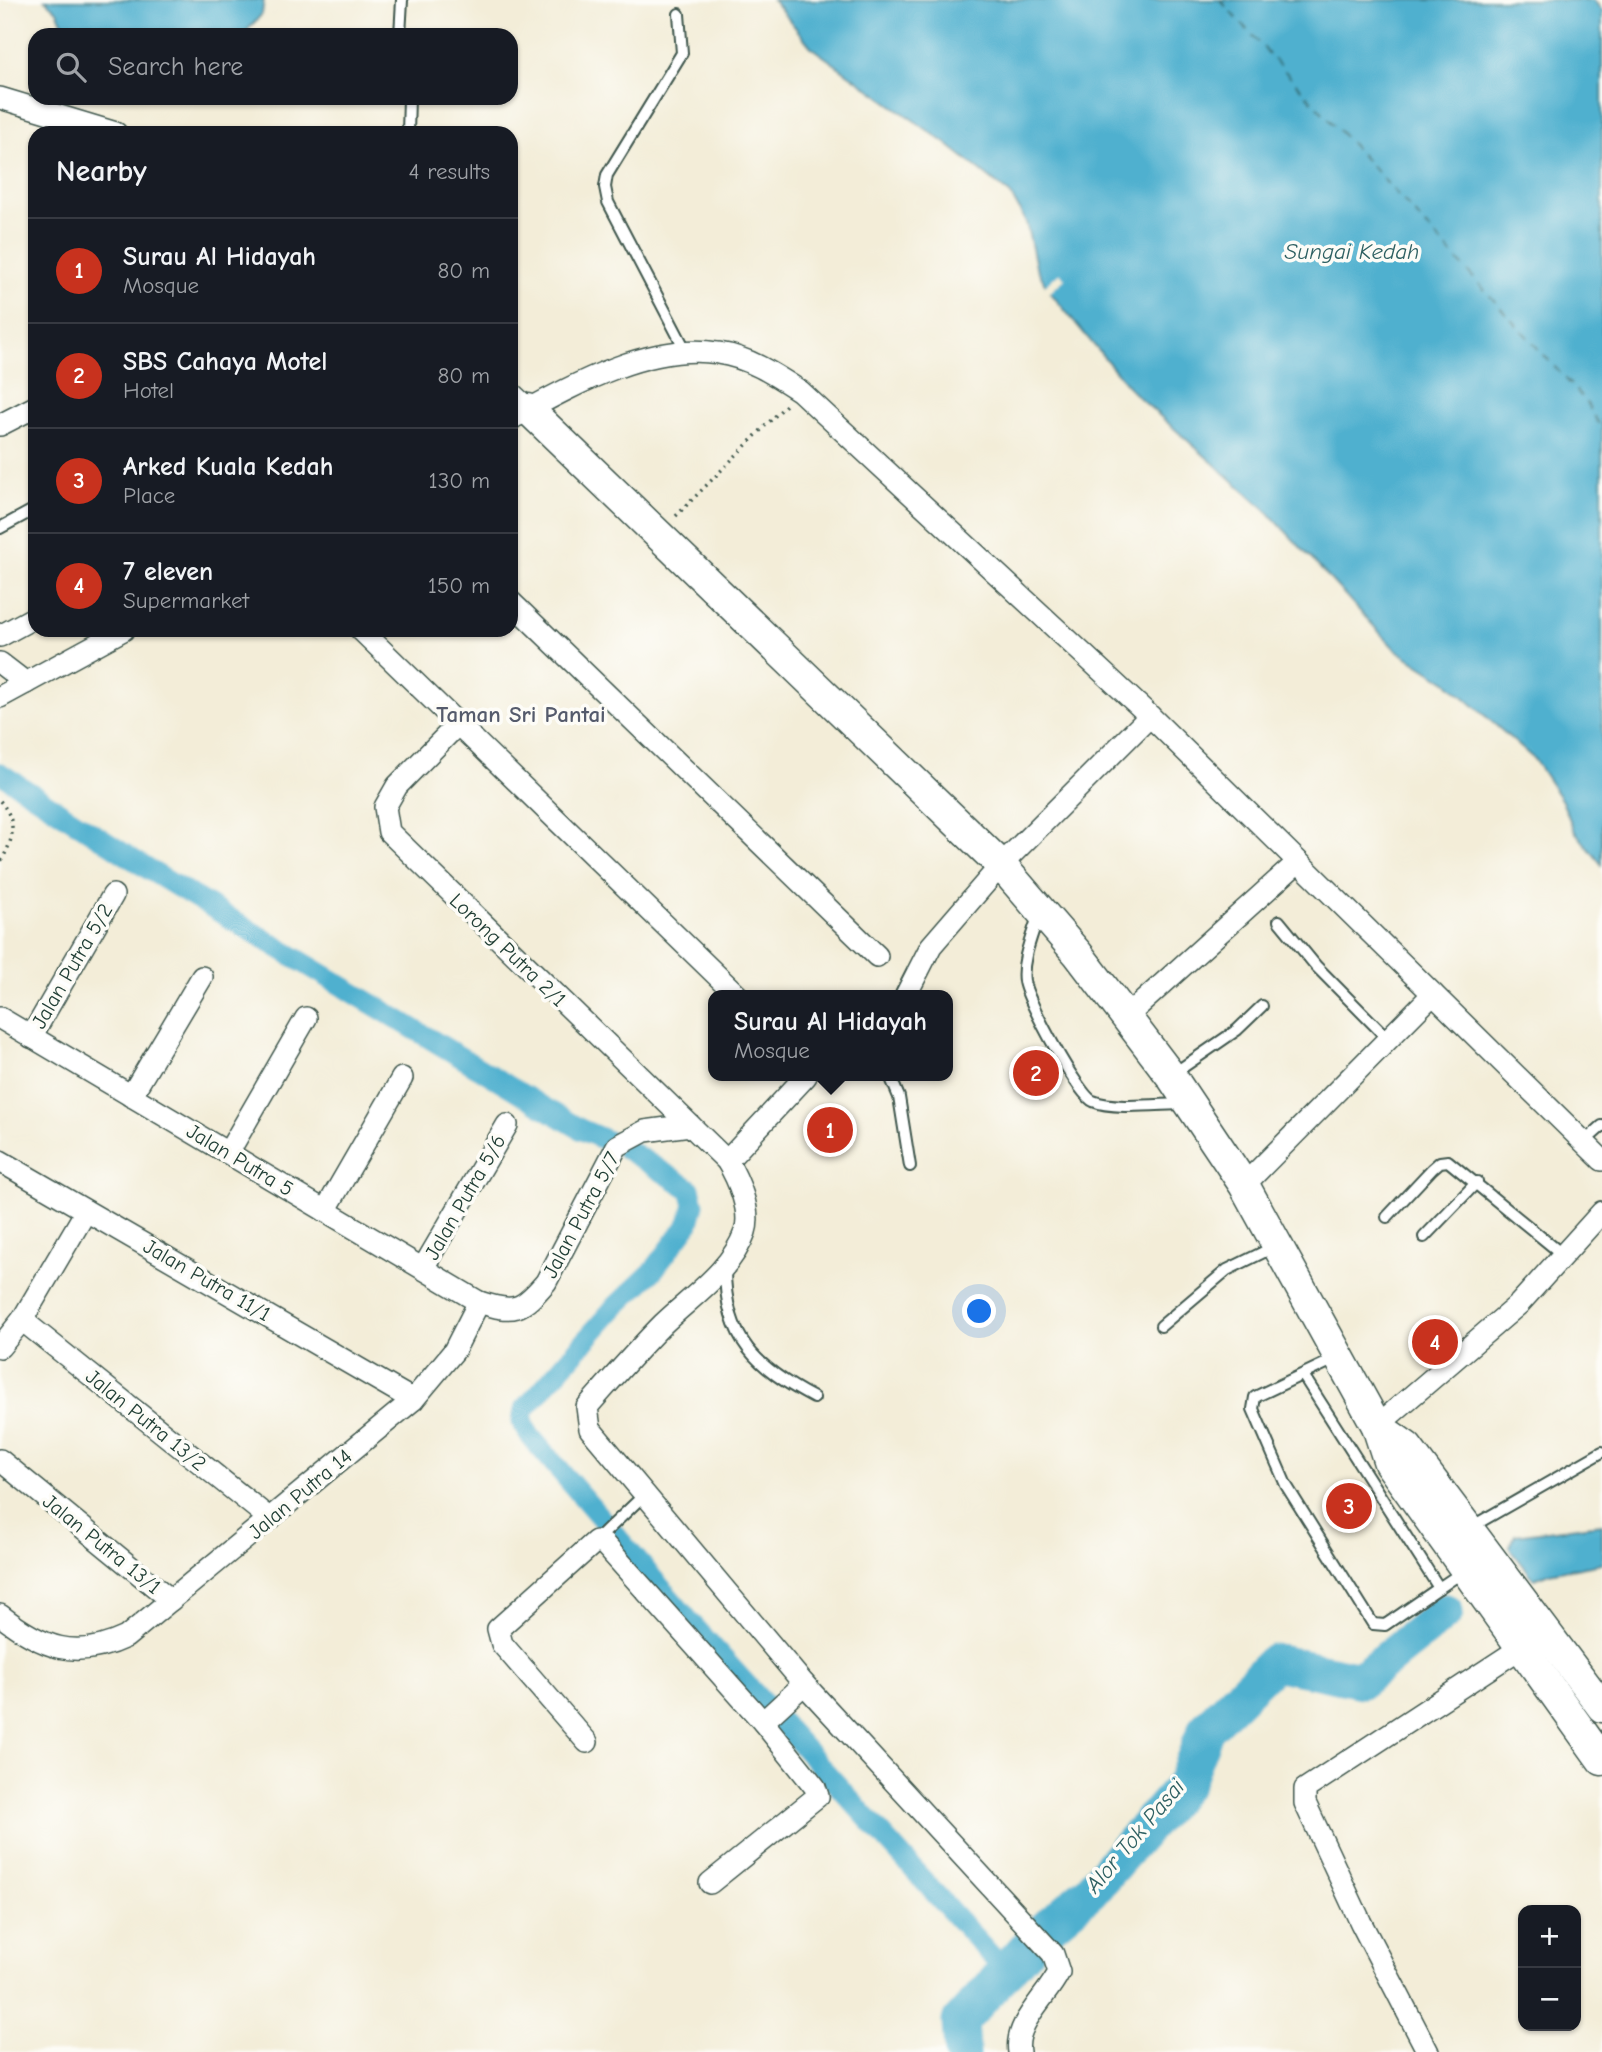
<!DOCTYPE html>
<html lang="en">
<head>
<meta charset="utf-8">
<style>
  body { margin:0; font-family:"Comic Neue",sans-serif; background:#242831; color:#f1f3f6 }
  .controls { position:absolute; right:21px; bottom:21px; display:grid; overflow:hidden; border-radius:14px; box-shadow:0 2px 5px #0004 }
  .controls button { width:63px; height:63px; display:grid; place-items:center; padding:0; border:0; border-bottom:2px solid #363941; background:#171b24; color:#f1f3f6; font:35px sans-serif }
  .you { position:absolute; left:980px; top:1312px; width:24px; height:24px; margin:-18px; border:5px solid #fff; border-radius:50%; background:#1a73e8; box-shadow:0 0 0 10px #1a73e833 }
  .badge { display:grid; place-items:center; width:46px; height:46px; border-radius:50%; background:#c8321e; color:#fff; font-size:23px; font-weight:700 }
  .pin { position:absolute; translate:-50% -50%; border:4px solid #fff; box-shadow:0 2px 7px #0006 }
  .popup { position:absolute; left:708px; top:990px; width:245px; height:91px; box-sizing:border-box; display:grid; place-content:center; border-radius:14px; background:#171b24; filter:drop-shadow(0 2px 5px #0005); font-size:23px; white-space:nowrap; color:#9ea1a6 }
  .popup b { font-size:26px; color:#f1f3f6 }
  .popup::after { content:''; position:absolute; left:50%; top:100%; margin-left:-14px; border:14px solid transparent; border-top-color:#171b24 }
  .list { margin:0; padding:0; list-style:none }
  h2 { display:flex; justify-content:space-between; align-items:center; height:91px; margin:0; padding:0 28px; font-size:30px }
  h2 small { font-size:23px; font-weight:400; color:#9ea1a6 }
  .list li { display:grid; grid-template-columns:46px 1fr auto; gap:21px; align-items:center; box-sizing:border-box; height:105px; padding:0 28px; border-top:2px solid #363941 }
  .list b { display:block; font-size:26px; white-space:nowrap }
  .list p { margin:0; font-size:23px; white-space:nowrap; color:#9ea1a6 }
  .list em { font-size:23px; font-style:normal; color:#9ea1a6 }
  .icon { flex:none; width:38px; height:38px; fill:none; stroke:currentColor; stroke-width:2; stroke-linecap:round; stroke-linejoin:round }
  .map { position:relative; flex:none; width:1602px; height:2052px; overflow:hidden }
  .search { position:absolute; background:#171b24; box-shadow:0 2px 5px #0004; left:28px; top:28px; width:490px; height:77px; display:flex; align-items:center; gap:18px; box-sizing:border-box; padding:0 24px; border-radius:21px; color:#9ea1a6; font-size:26px }
  .panel { position:absolute; background:#171b24; box-shadow:0 2px 5px #0004; left:28px; top:126px; width:490px; height:511px; border-radius:21px }
  .map>svg:first-child { display:block }
  .water { fill:#50b0cf; stroke:#387682; stroke-width:2 }
  .pier { fill:#f3edd8 }
  .lines { fill:none; stroke-linecap:round; stroke-linejoin:round }
  .canal { stroke:#50b0cf; stroke-width:21 }
  .river { stroke:#50b0cf; stroke-width:37 }
  .ferry { stroke:#2e6062; stroke-width:2; stroke-dasharray:9 7; stroke-linecap:butt }
  .lane-casing { stroke:#3f574d; stroke-width:14 }
  .street-casing { stroke:#3f574d; stroke-width:24 }
  .secondary-casing { stroke:#3f574d; stroke-width:33 }
  .path { stroke:#3f574d; stroke-width:3.5; stroke-dasharray:2 5; stroke-linecap:butt }
  .lane { stroke:#fff; stroke-width:10 }
  .street { stroke:#fff; stroke-width:21 }
  .secondary { stroke:#fff; stroke-width:30 }
  .labels { text-anchor:middle; dominant-baseline:central; stroke-width:7; stroke-linejoin:round; paint-order:stroke }
  .street-label { font-size:21px; fill:#1f3d34; stroke:#fdfcf7 }
  .water-label { font-size:23px; font-style:italic; fill:#2e6062; stroke:#fdfcf7 }
  .neighbourhood-label { font-size:23px; font-weight:bold; fill:#555b6c; stroke:#fdfcf7 }
</style>
</head>
<body>
<div class="map">
<svg width="1602" height="2052" viewBox="0 0 1602 2052">
  <rect width="100%" height="100%" fill="#fdfcf7"/>
  <filter id="ink" filterUnits="userSpaceOnUse"><feTurbulence type="fractalNoise" baseFrequency=".0143" numOctaves="2"/><feDisplacementMap in="SourceGraphic" scale="14" xChannelSelector="R" yChannelSelector="G"/><feConvolveMatrix kernelMatrix="1 2 1 2 8 2 1 2 1" color-interpolation-filters="sRGB"/></filter>
  <filter id="wash" filterUnits="userSpaceOnUse"><feTurbulence type="fractalNoise" baseFrequency=".00686" numOctaves="4" result="noise"/><feDisplacementMap in="SourceGraphic" scale="28" xChannelSelector="R" yChannelSelector="G"/><feGaussianBlur stdDeviation="1.57" result="paint"/><feColorMatrix in="noise" values="0 0 0 0 0 0 0 0 0 0 0 0 0 0 0 0 0 1.4 0 .05"/><feComposite in="paint" operator="in"/></filter>
  <g filter="url(#wash)">
    <rect width="100%" height="100%" fill="#f3edd8"/>
    <g class="water">
      <polygon points="45,0 264,0 262,14 243,35 68,35 57,11"/>
      <polygon points="773,0 1594,0 1602,11 1602,865 1574,830 1562,801 1534,759 1448,683 1395,649 1265,509 1133,392 1048,290 1036,266 1026,222 1011,195 947,144 812,48"/>
      <polygon points="1602,1524 1602,1563 1549,1573 1534,1579 1509,1547 1515,1535"/>
    </g>
    <polygon class="pier" points="1060,272 1065,279 1047,295 1043,287"/>
    <g class="lines">
      <g class="canal">
        <polyline points="0,773 151,871 580,1129 610,1142"/>
        <polyline points="626,1149 690,1189 694,1204 689,1223 653,1271 614,1308 524,1410 522,1422 530,1436 694,1626 1005,1971"/>
      </g>
      <g class="river">
        <polyline points="1046,1928 1090,1891 1185,1783 1206,1729 1274,1662 1361,1680 1445,1612"/>
        <polyline points="962,2052 960,2022 1033,1941"/>
      </g>
      <polyline class="ferry" points="1220,0 1584,399 1602,429"/>
    </g>
  </g>
  <g filter="url(#ink)">
    <g class="lines">
      <defs>
        <g id="lane">
          <polyline points="679,14 682,53 607,175 605,187 608,202 687,353"/>
          <polyline points="400,35 402,0"/>
          <polyline points="408,133 409,98"/>
          <polyline points="0,528 35,509"/>
          <path d="M1039,913C1033,934 1021,960 1024,981C1026,999 1079,1096 1093,1101C1113,1110 1161,1104 1184,1104"/>
          <polyline points="1279,921 1316,966 1388,1039"/>
          <polyline points="1173,1074 1237,1030 1262,1006"/>
          <polyline points="890,1076 899,1097 910,1166"/>
          <polyline points="1584,1142 1602,1126"/>
          <polyline points="1387,1217 1432,1169 1440,1162 1448,1161 1563,1255"/>
          <polyline points="1424,1237 1477,1182"/>
          <path d="M725,1270C725,1339 757,1368 814,1398"/>
          <polyline points="1161,1326 1227,1270 1274,1247"/>
          <polyline points="1337,1358 1255,1397 1253,1409 1286,1485 1373,1624 1385,1625 1439,1588"/>
          <polyline points="1303,1375 1439,1588 1464,1571"/>
          <polyline points="1471,1527 1602,1452"/>
          <polyline points="596,1541 644,1495"/>
        </g>
        <g id="street">
          <polyline points="0,98 116,133"/>
          <polyline points="511,393 528,409"/>
          <path d="M511,419C570,387 648,342 718,353C748,357 774,374 800,391L1150,716L1602,1160"/>
          <polyline points="0,425 35,407"/>
          <polyline points="511,602 877,956"/>
          <polyline points="361,630 737,995"/>
          <polyline points="0,636 35,617"/>
          <polyline points="0,663 26,683"/>
          <polyline points="0,697 123,630"/>
          <path d="M458,724L397,786L385,807L389,832L727,1161C738,1179 752,1211 745,1232C731,1271 692,1296 663,1324C637,1350 612,1379 587,1407L590,1429L804,1684L1053,1954L1059,1972C1047,1997 1014,2023 1019,2052"/>
          <polyline points="906,995 931,946 1001,865 1150,716"/>
          <polyline points="1127,1016 1298,862"/>
          <path d="M0,1018L479,1302C515,1314 522,1310 546,1282L617,1146L645,1131L690,1125"/>
          <polyline points="31,1037 113,895"/>
          <polyline points="131,1096 202,977"/>
          <polyline points="228,1153 306,1018"/>
          <polyline points="0,1161 413,1400"/>
          <polyline points="727,1161 806,1076"/>
          <polyline points="1244,1185 1433,994"/>
          <polyline points="325,1211 402,1078"/>
          <polyline points="423,1268 507,1125"/>
          <polyline points="22,1320 270,1519"/>
          <polyline points="0,1347 22,1320 86,1211"/>
          <polyline points="1377,1426 1519,1304 1602,1212"/>
          <polyline points="0,1460 171,1600"/>
          <path d="M0,1615C42,1648 75,1661 126,1637L413,1400L454,1351L479,1302"/>
          <polyline points="587,1742 502,1644 498,1629 596,1541 604,1544 763,1722"/>
          <polyline points="710,1883 818,1796 815,1787 763,1722 804,1684"/>
          <polyline points="1428,2052 1361,1923 1305,1803 1305,1789 1519,1649"/>
        </g>
        <g id="secondary">
          <polyline points="528,409 1001,865 1078,954 1171,1076 1244,1185 1377,1426 1389,1463 1602,1760"/>
          <polyline points="1377,1426 1407,1447 1602,1707"/>
        </g>
      </defs>
      <use href="#lane" class="lane-casing"/>
      <use href="#street" class="street-casing"/>
      <use href="#secondary" class="secondary-casing"/>
      <g class="path">
        <polyline points="676,516 786,405"/>
        <path d="M0,801C19,823 13,841 0,863"/>
      </g>
      <use href="#lane" class="lane"/>
      <use href="#street" class="street"/>
      <use href="#secondary" class="secondary"/>
    </g>
  </g>
  <g class="labels">
    <g class="street-label">
      <text transform="translate(508 950) rotate(44)">Lorong Putra 2/1</text>
      <text transform="translate(72 966) rotate(-60)">Jalan Putra 5/2</text>
      <text transform="translate(240 1160) rotate(31)">Jalan Putra 5</text>
      <text transform="translate(465 1197) rotate(-60)">Jalan Putra 5/6</text>
      <text transform="translate(581 1215) rotate(-62)">Jalan Putra 5/7</text>
      <text transform="translate(207 1280) rotate(30)">Jalan Putra 11/1</text>
      <text transform="translate(146 1420) rotate(39)">Jalan Putra 13/2</text>
      <text transform="translate(300 1494) rotate(-40)">Jalan Putra 14</text>
      <text transform="translate(102 1544) rotate(39)">Jalan Putra 13/1</text>
    </g>
    <g class="water-label">
      <text x="1352" y="251">Sungai Kedah</text>
      <text transform="translate(1135 1836) rotate(-50)">Alor Tok Pasai</text>
    </g>
    <g class="neighbourhood-label">
      <text x="521" y="714">Taman Sri Pantai</text>
    </g>
  </g>
</svg>
<div class="controls">
<button>+</button>
<button>−</button>
</div>
<div class="you"></div>
<div class="pin badge" style="left:830px;top:1130px">1</div>
<div class="popup"><b>Surau Al Hidayah</b>Mosque</div>
<div class="pin badge" style="left:1036px;top:1073px">2</div>
<div class="pin badge" style="left:1349px;top:1506px">3</div>
<div class="pin badge" style="left:1435px;top:1342px">4</div>
<div class="search"><svg class="icon" aria-label="search" viewBox="0 0 24 24"><circle cx="10" cy="10" r="6"/><path d="M15 15l6 6"/></svg>Search here</div>
<section class="panel">
<h2>Nearby<small>4 results</small></h2>
<ul class="list">
<li><span class="badge">1</span><div><b>Surau Al Hidayah</b><p>Mosque</p></div><em>80 m</em></li>
<li><span class="badge">2</span><div><b>SBS Cahaya Motel</b><p>Hotel</p></div><em>80 m</em></li>
<li><span class="badge">3</span><div><b>Arked Kuala Kedah</b><p>Place</p></div><em>130 m</em></li>
<li><span class="badge">4</span><div><b>7 eleven</b><p>Supermarket</p></div><em>150 m</em></li>
</ul>
</section>
</div>
</body>
</html>
